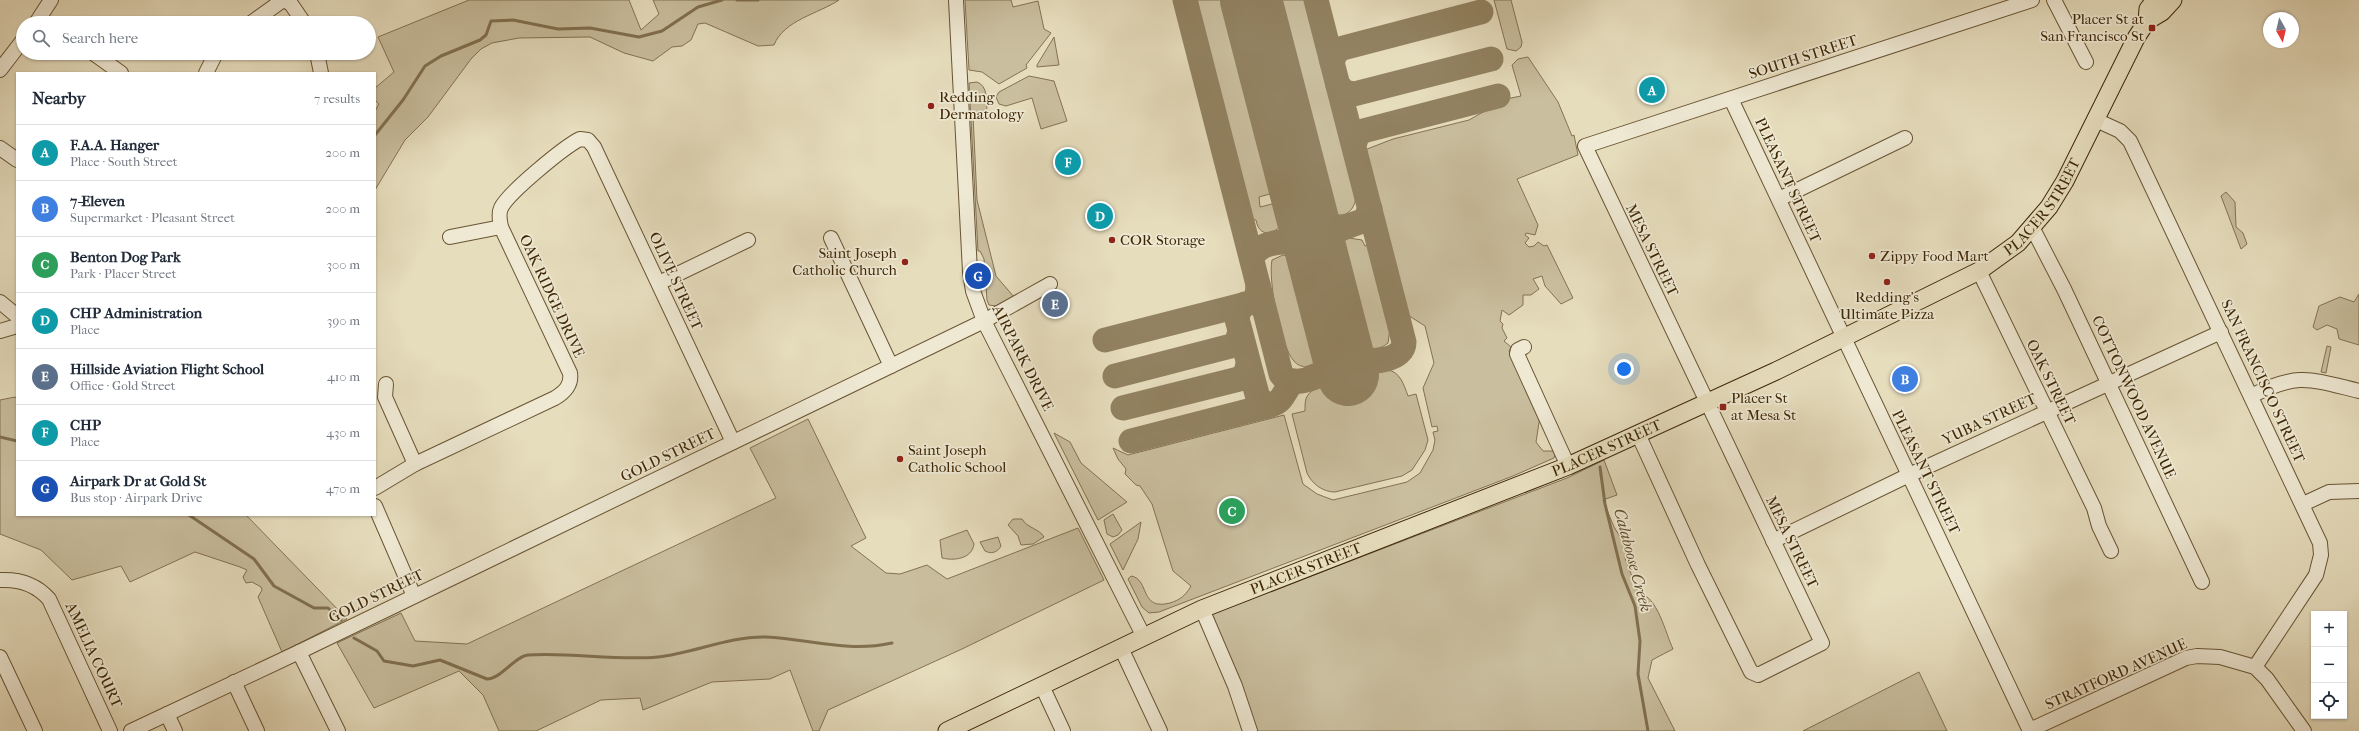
<!DOCTYPE html>
<html lang="en">
<head>
<meta charset="utf-8">
<style>
  body { margin:0; font-family:"IM FELL French Canon",serif; background:#f2f2f3; color:#1f2937 }
  .controls { position:absolute; right:12px; bottom:12px; display:grid; overflow:hidden; border-radius:0px; box-shadow:0 1px 3px #0004 }
  .controls button { width:36px; height:36px; display:grid; place-items:center; padding:0; border:0; border-bottom:1px solid #e0e1e3; background:#fff; color:#1f2937; font:20px sans-serif }
  .compass { position:absolute; left:2263px; top:12px; width:36px; height:36px; border-radius:50%; background:#fff; box-shadow:0 1px 3px #0004; rotate:172deg }
  .you { position:absolute; left:1624px; top:369px; width:14px; height:14px; margin:-10px; border:3px solid #fff; border-radius:50%; background:#1a73e8; box-shadow:0 0 0 6px #1a73e833 }
  .badge { display:grid; place-items:center; width:26px; height:26px; border-radius:50%; background:#0f766e; color:#fff; font-size:13px; font-weight:700 }
  .pin { position:absolute; translate:-50% -50%; border:2px solid #fff; box-shadow:0 1px 4px #0006 }
  .list { margin:0; padding:0; list-style:none }
  h2 { display:flex; justify-content:space-between; align-items:center; height:52px; margin:0; padding:0 16px; font-size:17px }
  h2 small { font-size:13px; font-weight:400; color:#747a83 }
  .list li { display:grid; grid-template-columns:26px 1fr auto; gap:12px; align-items:center; box-sizing:border-box; height:56px; padding:0 16px; border-top:1px solid #e0e1e3 }
  .list b { display:block; font-size:15px; white-space:nowrap }
  .list p { margin:0; font-size:13px; white-space:nowrap; color:#747a83 }
  .list em { font-size:13px; font-style:normal; color:#747a83 }
  .icon { flex:none; width:22px; height:22px; fill:none; stroke:currentColor; stroke-width:2; stroke-linecap:round; stroke-linejoin:round }
  .map { position:relative; flex:none; width:2359px; height:731px; overflow:hidden }
  .search { position:absolute; background:#fff; box-shadow:0 1px 3px #0004; left:16px; top:16px; width:360px; height:44px; display:flex; align-items:center; gap:10px; box-sizing:border-box; padding:0 14px; border-radius:22px; color:#747a83; font-size:15px }
  .panel { position:absolute; background:#fff; box-shadow:0 1px 3px #0004; left:16px; top:72px; width:360px; height:444px; border-radius:0px }
  .map>svg:first-child { display:block }
  .green { fill:#c9be9e; stroke:#847252 }
  .lines { fill:none; stroke-linecap:round; stroke-linejoin:round }
  .stream { stroke:#816f4e; stroke-width:3 }
  .taxiway { stroke:#928261; stroke-width:25 }
  .runway { stroke:#928261; stroke-width:62 }
  .minor-casing { stroke:#685433; stroke-width:16 }
  .major-casing { stroke:#3e2705; stroke-width:19 }
  .minor { stroke:#efe9d4; stroke-width:14 }
  .major { stroke:#e6ddbd; stroke-width:17 }
  .poi-dot { fill:#8f2418; stroke:#efe9d4; stroke-width:1.5 }
  .labels { text-anchor:middle; dominant-baseline:central; stroke-width:3.5; stroke-linejoin:round; paint-order:stroke }
  .poi-label { font-size:15px; fill:#3e2705; stroke:#efe9d4; text-anchor:start }
  .street-label { font-size:15px; fill:#3e2705; stroke:#efe9d4 }
  .water-label { font-size:16px; font-style:italic; fill:#5f4b29; stroke:#efe9d4 }
</style>
</head>
<body>
<div class="map">
<svg width="2359" height="731" viewBox="0 0 2359 731">
  <rect width="100%" height="100%" fill="#e6ddbd"/>
  <filter id="stains"><feTurbulence type="fractalNoise" baseFrequency=".005" numOctaves="4"/><feColorMatrix values="0 0 0 0 .2 0 0 0 0 .09 0 0 0 0 .02 0 0 0 .5 -.17"/></filter>
  <radialGradient id="worn" r=".72"><stop offset=".6" stop-color="#630" stop-opacity="0"/><stop offset="1" stop-color="#630" stop-opacity=".3"/></radialGradient>
  <g class="green">
    <path d="M469,0H629L641,30L659,14L653,0H839C818,14 784,20 774,45L758,46L705,23L698,24L691,40L682,46L672,47L653,61L624,53L590,37L519,38L492,43L481,49L471,59L428,117L405,140L375,190V111L379,104L375,100V88L394,72L378,37Z"/>
    <polygon points="965,0 1011,0 1013,7 1038,1 1044,29 1051,33 1026,65 1027,68 999,84 982,72 969,70"/>
    <path d="M1195,0H1229L1279,187L1277,192L1259,197L1260,207L1276,203L1275,199L1279,198L1286,218C1280,232 1260,242 1256,220L1251,219Z"/>
    <path d="M1273,0H1309L1358,189L1356,190C1357,204 1351,218 1334,215L1326,206Z"/>
    <polygon points="1494,0 1511,0 1522,42 1521,47 1516,51 1507,49"/>
    <polygon points="1054,37 1059,65 1037,67 1037,65"/>
    <path d="M1528,57L1558,102L1572,136L1574,135L1578,155L1517,179L1538,225L1535,235L1526,233L1525,235L1529,238L1525,243L1529,247L1534,246L1538,242L1544,246L1547,245L1573,298L1561,304L1545,286L1542,276L1533,279L1539,289L1531,295H1523V305L1509,315L1502,310L1500,321L1503,324L1502,328L1507,338L1504,341L1511,347L1509,351L1540,416L1536,442L1543,451H1553L1555,455L1554,458L1513,476L1159,612L1149,613L1142,607L1128,579L1131,576C1150,579 1139,611 1170,603C1180,600 1186,595 1191,586L1173,571L1152,504L1140,486L1136,485L1125,474L1126,469L1118,459L1113,448L1128,455L1284,415L1303,484L1317,494L1333,500L1407,482L1420,473L1433,450L1435,440L1433,432L1438,431L1437,426L1432,427L1423,388L1434,363L1425,326L1403,312L1362,151L1393,139L1469,120L1506,99L1521,96L1512,65L1518,59Z"/>
    <polygon points="1029,76 1054,81 1067,121 1041,129 1032,98 1006,106 999,104 996,97 999,92"/>
    <path d="M977,82C988,86 986,100 987,111L973,115L977,200L996,276L1014,297L996,306L989,305L987,300L984,259L980,251H978L969,83Z"/>
    <polygon points="2226,192 2235,202 2236,227 2243,233 2247,244 2241,249 2221,196"/>
    <path d="M1349,238L1362,240L1365,246L1369,245L1370,252H1375L1394,327L1390,329L1388,343C1378,351 1369,350 1360,340L1338,248L1340,243Z"/>
    <path d="M1283,255L1293,257L1297,262L1319,351L1316,363L1305,367C1301,366 1297,365 1294,361C1280,346 1268,280 1272,260Z"/>
    <polygon points="2359,294 2359,345 2339,339 2337,329 2327,325 2317,330 2313,327 2319,306 2340,297 2354,302"/>
    <polygon points="2327,346 2331,347 2326,373 2321,372"/>
    <path d="M1387,370C1400,371 1404,385 1408,396L1416,394L1428,440L1425,450L1412,470L1402,476L1335,492C1323,492 1312,484 1307,473L1292,414L1305,411C1305,400 1305,395 1315,389Z"/>
    <polygon points="15,397 17,399 17,515 246,515 347,619 282,652 258,597 262,590 261,587 252,582 246,583 243,577 247,570 240,567 195,552 130,582 121,566 72,580 41,550 0,534 0,400"/>
    <polygon points="808,419 866,538 851,546 886,573 900,574 927,565 947,579 1078,528 1104,580 962,649 828,710 819,731 813,731 790,670 770,679 712,682 643,710 640,698 601,700 536,731 499,731 483,695 459,671 374,708 337,643 401,613 415,641 467,644 776,498 750,448"/>
    <polygon points="1054,433 1070,442 1081,463 1127,502 1098,520"/>
    <path d="M1604,460L1617,495L1603,500L1614,527L1626,546L1625,558L1638,592C1658,597 1665,632 1673,649L1652,660L1648,678L1675,731H1253L1212,614L1567,478Z"/>
    <polygon points="1113,514 1122,530 1118,535 1113,537 1107,534 1104,520"/>
    <path d="M1013,519H1022C1027,528 1040,529 1044,537L1033,544L1021,545L1018,536L1008,525Z"/>
    <polygon points="1141,522 1138,539 1123,570 1110,544"/>
    <path d="M967,530L974,544C972,559 954,561 942,558L940,540Z"/>
    <path d="M998,537L1001,546C997,553 991,554 985,551L980,542Z"/>
    <polygon points="1919,672 1947,731 1803,731"/>
  </g>
  <g class="lines">
    <g class="stream">
      <polyline points="737,0 758,0"/>
      <polyline points="375,135 403,100 425,66 441,56 480,40 486,35 491,21 513,20 558,29 590,28 639,37 662,31 698,7 722,0"/>
      <polyline points="0,437 17,441"/>
      <polyline points="1600,467 1605,504 1622,574 1635,606 1640,641 1638,674 1648,731"/>
      <polyline points="189,515 254,559 274,586 314,608 328,608 341,620"/>
      <path d="M354,638L377,651L384,661L413,666L440,660L487,679C501,679 515,656 528,655C571,652 615,661 658,657C694,653 729,636 766,637C810,639 847,653 892,643"/>
    </g>
    <g class="taxiway">
      <path d="M1185,0L1281,374C1291,389 1319,378 1329,367"/>
      <path d="M1316,0L1404,342C1404,360 1374,363 1360,360"/>
      <polyline points="1332,62 1336,52 1343,48 1481,12"/>
      <polyline points="1338,85 1344,92 1354,94 1491,59"/>
      <path d="M1284,122L1307,210C1315,223 1327,228 1342,227"/>
      <polyline points="1354,145 1357,136 1363,131 1498,96"/>
      <path d="M1252,259C1256,241 1291,238 1305,247C1314,254 1317,264 1320,275"/>
      <path d="M1245,304L1239,310L1237,319L1258,398L1266,404C1284,407 1283,388 1295,381"/>
      <polyline points="1340,338 1321,264 1321,251 1325,241 1332,232 1365,220 1370,209"/>
      <polyline points="1105,340 1250,303 1257,297 1258,285"/>
      <polyline points="1115,376 1231,346 1237,342 1240,331"/>
      <polyline points="1123,408 1239,379 1246,373 1248,364"/>
      <polyline points="1131,441 1271,405"/>
    </g>
    <polyline class="runway" points="1251,0 1348,375"/>
    <defs>
      <g id="minor">
        <polyline points="284,0 291,4 304,23"/>
        <polyline points="956,0 970,272 973,291 984,321 1144,637"/>
        <polyline points="2054,0 2086,62"/>
        <polyline points="36,23 51,0"/>
        <polyline points="251,23 283,0"/>
        <polyline points="93,53 121,73"/>
        <polyline points="317,53 321,73"/>
        <polyline points="0,70 23,40"/>
        <polyline points="206,73 216,53"/>
        <polyline points="1731,99 2030,731"/>
        <polyline points="2096,120 2120,131 2130,141 2320,543 2321,555 2316,575 2255,667"/>
        <polyline points="0,148 17,160"/>
        <polyline points="1779,199 1905,138"/>
        <polyline points="2033,229 2064,289 2202,582"/>
        <polyline points="450,237 501,227"/>
        <polyline points="831,238 891,366"/>
        <polyline points="1979,271 2094,508 2099,526 2111,551"/>
        <polyline points="659,283 748,240"/>
        <polyline points="0,302 17,316"/>
        <polyline points="0,331 17,326"/>
        <polyline points="1524,347 1518,350 1517,354 1568,466"/>
        <polyline points="386,384 385,397 415,464"/>
        <path d="M2251,396C2298,372 2310,379 2359,391"/>
        <polyline points="1638,434 1698,565 1751,672 1758,675 1822,643 1585,146 2032,0"/>
        <path d="M375,488L415,464L555,398C565,392 572,385 570,373L501,227C500,221 498,214 501,208C508,193 564,147 580,139L588,140L594,147L733,442"/>
        <polyline points="2303,504 2329,492 2359,491"/>
        <polyline points="375,506 414,596"/>
        <polyline points="1773,541 1909,475 2221,332"/>
        <path d="M0,580C20,579 36,584 49,599L110,731"/>
        <polyline points="1202,609 1235,686 1250,731"/>
        <polyline points="1121,648 1160,731"/>
        <polyline points="299,652 338,731"/>
        <polyline points="0,657 35,731"/>
        <polyline points="234,682 257,731"/>
        <polyline points="1042,686 1063,731"/>
        <polyline points="167,714 175,731"/>
        <polyline points="2030,730 2186,658 2197,656 2220,657 2255,667 2267,679 2304,731"/>
        <polyline points="131,731 299,652 984,321 1050,284"/>
      </g>
      <g id="major">
        <polyline points="2147,21 2148,9 2155,0"/>
        <path id="s1" d="M947,731L1202,609L1568,466L1776,371L1979,271L2018,243L2049,207L2065,181L2136,38L2147,21L2162,12L2173,0"/>
      </g>
    </defs>
    <use href="#minor" class="minor-casing"/>
    <use href="#major" class="major-casing"/>
    <use href="#minor" class="minor"/>
    <use href="#major" class="major"/>
  </g>
  <g class="poi-dot">
    <rect x="2148" y="24" width="8" height="8" rx="2"/>
    <circle cx="931" cy="106" r="4"/>
    <circle cx="1112" cy="240" r="4"/>
    <circle cx="1872" cy="256" r="4"/>
    <circle cx="905" cy="262" r="4"/>
    <circle cx="1887" cy="282" r="4"/>
    <rect x="1719" y="403" width="8" height="8" rx="2"/>
    <circle cx="900" cy="459" r="4"/>
  </g>
  <g class="labels">
    <g class="poi-label">
      <text x="2144" y="19" text-anchor="end">Placer St at<tspan x="2144" dy="17">San Francisco St</tspan></text>
      <text x="939" y="97">Redding<tspan x="939" dy="17">Dermatology</tspan></text>
      <text x="1120" y="240">COR Storage</text>
      <text x="897" y="253" text-anchor="end">Saint Joseph<tspan x="897" dy="17">Catholic Church</tspan></text>
      <text x="1880" y="256">Zippy Food Mart</text>
      <text x="1887" y="297" text-anchor="middle">Redding's<tspan x="1887" dy="17">Ultimate Pizza</tspan></text>
      <text x="1731" y="398">Placer St<tspan x="1731" dy="17">at Mesa St</tspan></text>
      <text x="908" y="450">Saint Joseph<tspan x="908" dy="17">Catholic School</tspan></text>
    </g>
    <g class="street-label">
      <text transform="translate(1803 57) rotate(-18)">SOUTH STREET</text>
      <text transform="translate(1788 180) rotate(65)">PLEASANT STREET</text>
      <text stroke="none"><textPath href="#s1" startOffset="1222">PLACER STREET</textPath></text>
      <text transform="translate(1652 250) rotate(64)">MESA STREET</text>
      <text transform="translate(676 281) rotate(65)">OLIVE STREET</text>
      <text transform="translate(552 296) rotate(65)">OAK RIDGE DRIVE</text>
      <text transform="translate(1023 358) rotate(63)">AIRPARK DRIVE</text>
      <text transform="translate(2263 381) rotate(65)">SAN FRANCISCO STREET</text>
      <text transform="translate(2051 382) rotate(64)">OAK STREET</text>
      <text transform="translate(2134 397) rotate(65)">COTTONWOOD AVENUE</text>
      <text transform="translate(1989 419) rotate(-25)">YUBA STREET</text>
      <text stroke="none"><textPath href="#s1" startOffset="718">PLACER STREET</textPath></text>
      <text transform="translate(668 455) rotate(-26)">GOLD STREET</text>
      <text transform="translate(1926 472) rotate(64)">PLEASANT STREET</text>
      <text transform="translate(1792 542) rotate(64)">MESA STREET</text>
      <text stroke="none"><textPath href="#s1" startOffset="394">PLACER STREET</textPath></text>
      <text transform="translate(376 596) rotate(-26)">GOLD STREET</text>
      <text transform="translate(94 655) rotate(65)">AMELIA COURT</text>
      <text transform="translate(2116 674) rotate(-24)">STRATFORD AVENUE</text>
    </g>
    <g class="water-label">
      <text transform="translate(1633 560) rotate(75)">Calaboose Creek</text>
    </g>
  </g>
  <rect width="100%" height="100%" filter="url(#stains)"/>
  <rect width="100%" height="100%" fill="url(#worn)"/>
</svg>
<div class="controls">
<button>+</button>
<button>−</button>
<button><svg class="icon" aria-label="locate" viewBox="0 0 24 24"><circle cx="12" cy="12" r="6"/><path d="M12 2v4M12 18v4M2 12h4M18 12h4"/></svg></button>
</div>
<svg class="compass" viewBox="-18 -18 36 36"><path d="M0-13l5 13h-10z" fill="#e53935"/><path d="M0 13l5-13h-10z" fill="#747a83"/></svg>
<div class="you"></div>
<div class="pin badge" style="left:1652px;top:90px;background:#0f9aa8">A</div>
<div class="pin badge" style="left:1905px;top:379px;background:#3f7fe0">B</div>
<div class="pin badge" style="left:1232px;top:511px;background:#2e9e5b">C</div>
<div class="pin badge" style="left:1100px;top:216px;background:#0f9aa8">D</div>
<div class="pin badge" style="left:1055px;top:304px;background:#5c6f8a">E</div>
<div class="pin badge" style="left:1068px;top:162px;background:#0f9aa8">F</div>
<div class="pin badge" style="left:978px;top:276px;background:#1a4fb4">G</div>
<div class="search"><svg class="icon" aria-label="search" viewBox="0 0 24 24"><circle cx="10" cy="10" r="6"/><path d="M15 15l6 6"/></svg>Search here</div>
<section class="panel">
<h2>Nearby<small>7 results</small></h2>
<ul class="list">
<li><span class="badge" style="background:#0f9aa8">A</span><div><b>F.A.A. Hanger</b><p>Place · South Street</p></div><em>200 m</em></li>
<li><span class="badge" style="background:#3f7fe0">B</span><div><b>7-Eleven</b><p>Supermarket · Pleasant Street</p></div><em>200 m</em></li>
<li><span class="badge" style="background:#2e9e5b">C</span><div><b>Benton Dog Park</b><p>Park · Placer Street</p></div><em>300 m</em></li>
<li><span class="badge" style="background:#0f9aa8">D</span><div><b>CHP Administration</b><p>Place</p></div><em>390 m</em></li>
<li><span class="badge" style="background:#5c6f8a">E</span><div><b>Hillside Aviation Flight School</b><p>Office · Gold Street</p></div><em>410 m</em></li>
<li><span class="badge" style="background:#0f9aa8">F</span><div><b>CHP</b><p>Place</p></div><em>430 m</em></li>
<li><span class="badge" style="background:#1a4fb4">G</span><div><b>Airpark Dr at Gold St</b><p>Bus stop · Airpark Drive</p></div><em>470 m</em></li>
</ul>
</section>
</div>
</body>
</html>
